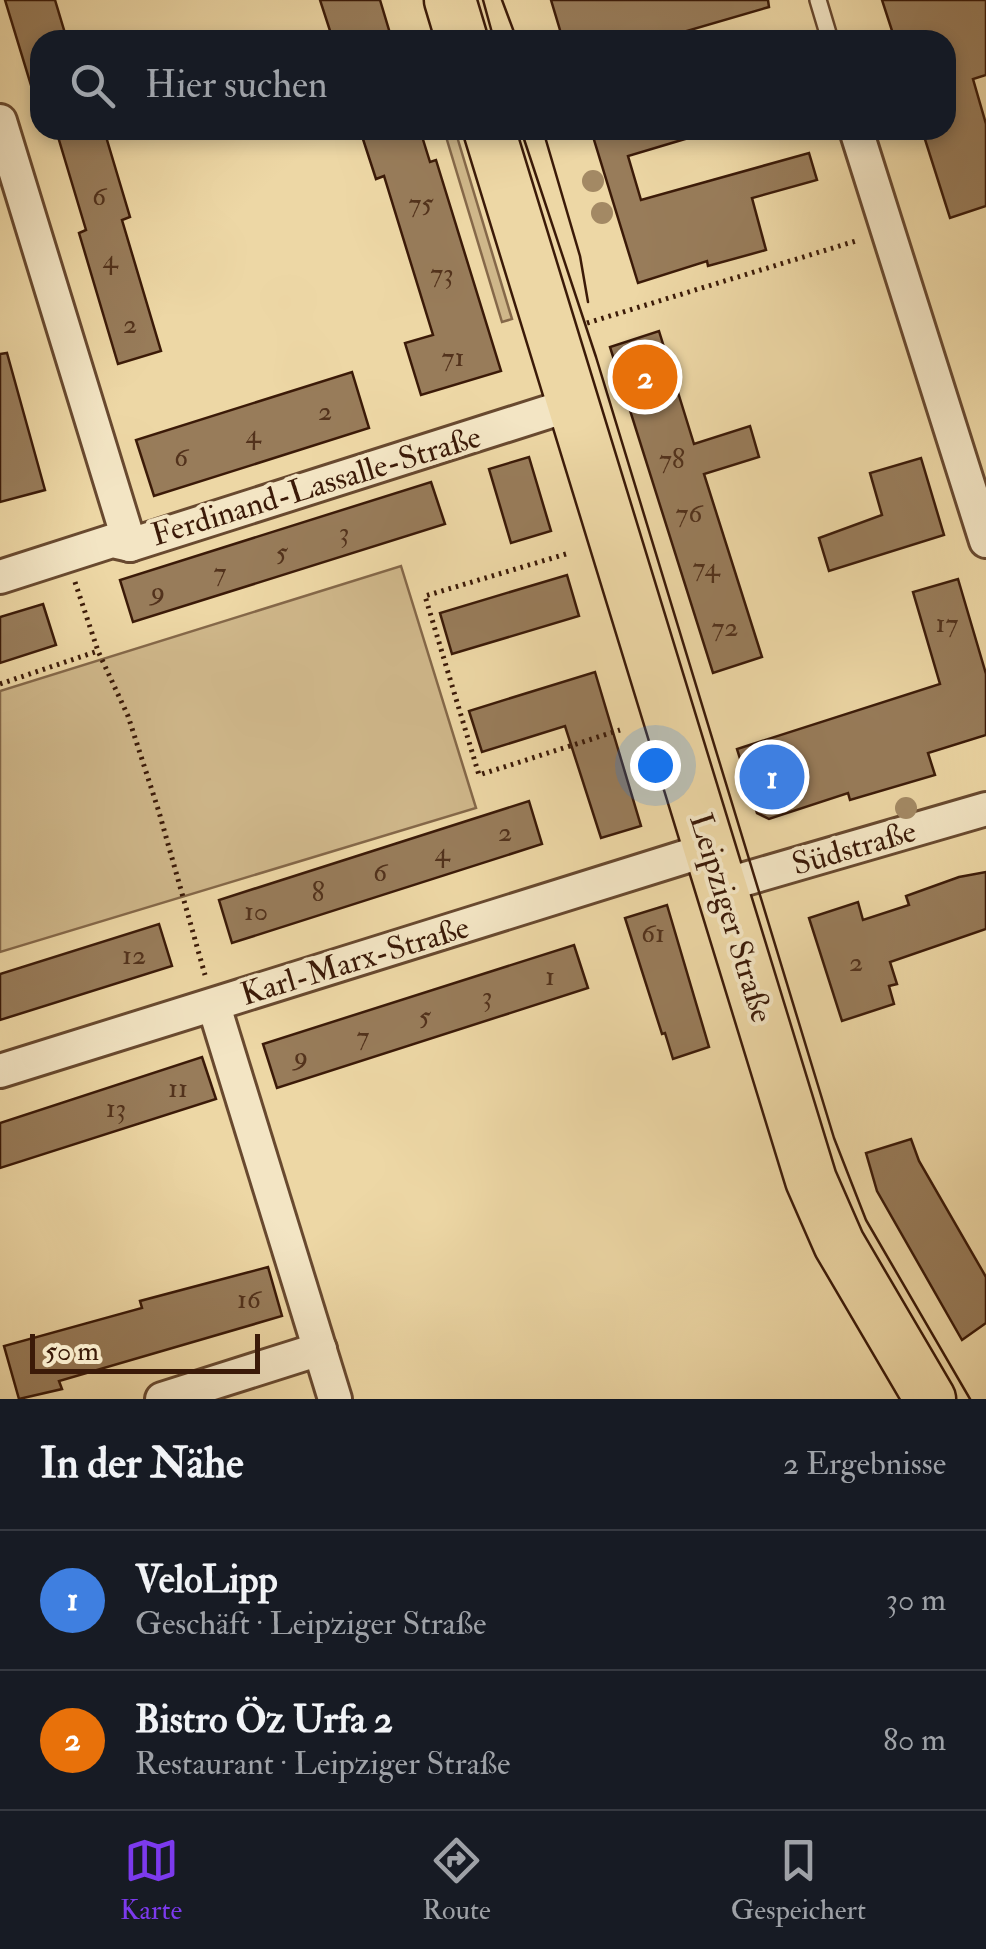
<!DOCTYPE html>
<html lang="de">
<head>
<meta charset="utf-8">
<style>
  body { margin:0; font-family:"IM FELL Double Pica",serif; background:#242831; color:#f1f3f6 }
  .scale { position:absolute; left:30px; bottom:25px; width:230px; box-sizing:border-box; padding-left:10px; border:5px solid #3b1a08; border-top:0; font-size:28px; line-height:35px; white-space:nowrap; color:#3b1a08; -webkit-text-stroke:8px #f3e5c4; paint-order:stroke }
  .you { position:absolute; left:655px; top:765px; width:35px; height:35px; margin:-25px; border:8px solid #fff; border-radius:50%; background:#1a73e8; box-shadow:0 0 0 15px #1a73e833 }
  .badge { display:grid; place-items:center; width:65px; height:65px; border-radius:50%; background:#7c3aed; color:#fff; font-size:32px; font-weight:700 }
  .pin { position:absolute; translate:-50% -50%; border:5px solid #fff; box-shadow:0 2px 10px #0006 }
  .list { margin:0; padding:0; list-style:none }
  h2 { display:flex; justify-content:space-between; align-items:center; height:130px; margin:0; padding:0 40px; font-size:42px }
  h2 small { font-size:32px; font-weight:400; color:#9ea1a6 }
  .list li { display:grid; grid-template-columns:65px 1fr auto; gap:30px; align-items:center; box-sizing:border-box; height:140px; padding:0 40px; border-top:2px solid #363941 }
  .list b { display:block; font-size:38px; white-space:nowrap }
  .list p { margin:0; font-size:32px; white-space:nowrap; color:#9ea1a6 }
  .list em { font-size:32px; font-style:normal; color:#9ea1a6 }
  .icon { flex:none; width:55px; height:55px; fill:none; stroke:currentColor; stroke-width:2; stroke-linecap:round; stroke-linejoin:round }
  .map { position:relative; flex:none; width:986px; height:1399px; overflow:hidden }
  .search { position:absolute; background:#171b24; box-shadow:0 5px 15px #0003; left:30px; right:30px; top:30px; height:110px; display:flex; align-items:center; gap:25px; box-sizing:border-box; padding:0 35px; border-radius:30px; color:#9ea1a6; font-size:38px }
  .sheet { height:410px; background:#171b24 }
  nav { display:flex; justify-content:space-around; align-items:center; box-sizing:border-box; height:140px; border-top:2px solid #363941; background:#171b24; font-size:28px; color:#9ea1a6 }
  nav a { display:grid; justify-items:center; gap:5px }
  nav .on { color:#7c3aed }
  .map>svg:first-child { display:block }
  .green { fill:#cfb78a; stroke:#856849; stroke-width:2.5 }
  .building { fill:#987c5a; stroke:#3b1a08; stroke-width:2.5 }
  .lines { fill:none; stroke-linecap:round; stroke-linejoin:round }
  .service-casing { stroke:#68492f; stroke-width:20 }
  .minor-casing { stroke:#68492f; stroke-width:38 }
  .primary-casing { stroke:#3b1a08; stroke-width:55 }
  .path { stroke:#3b1a08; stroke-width:5; stroke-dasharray:2.5 5; stroke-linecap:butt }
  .service { stroke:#f3e5c4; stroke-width:15 }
  .minor { stroke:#f3e5c4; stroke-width:32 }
  .primary { stroke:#edd7a5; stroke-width:50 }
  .tram { stroke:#3b1a08; stroke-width:2.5 }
  .tree { fill:#a38964 }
  .labels { text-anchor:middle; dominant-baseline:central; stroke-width:8; stroke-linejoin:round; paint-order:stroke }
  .number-label { font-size:28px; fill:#52321c }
  .street-label { font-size:32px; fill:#3b1a08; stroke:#f3e5c4 }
</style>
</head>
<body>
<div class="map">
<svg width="986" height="1399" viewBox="0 0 986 1399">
  <rect width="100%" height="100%" fill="#edd7a5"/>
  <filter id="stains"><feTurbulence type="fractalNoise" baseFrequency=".002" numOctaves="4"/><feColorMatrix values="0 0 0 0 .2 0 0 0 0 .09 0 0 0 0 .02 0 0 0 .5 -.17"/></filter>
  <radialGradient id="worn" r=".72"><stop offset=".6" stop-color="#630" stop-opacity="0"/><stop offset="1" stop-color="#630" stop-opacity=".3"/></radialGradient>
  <g class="green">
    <polygon points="444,130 455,130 512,319 502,322"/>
    <polygon points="401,566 476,808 0,952 0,691"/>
  </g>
  <g class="building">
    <polygon points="5,0 55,0 67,40 40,40 40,94 34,95"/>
    <polygon points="320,0 380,0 392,40 333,40"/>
    <polygon points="551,0 768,0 769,7 656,40 563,40"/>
    <polygon points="882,0 986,0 986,75 973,79 986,124 986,206 950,218 922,130 946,130 946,40 895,40"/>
    <polygon points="56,130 104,130 130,217 122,220 161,351 118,364 79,233 86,230"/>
    <polygon points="360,130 420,130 430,162 436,160 501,371 421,395 405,343 433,335 384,176 376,179"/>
    <polygon points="591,130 694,130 695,136 628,156 641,200 809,153 817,180 752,198 766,250 708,266 707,261 638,283"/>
    <polygon points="659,331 694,444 750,426 759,457 704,474 762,657 713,673 610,347"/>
    <polygon points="7,353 45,490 0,502 0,354"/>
    <polygon points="352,372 369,428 154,496 136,440"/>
    <polygon points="529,457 551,531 511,543 489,469"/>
    <polygon points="921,458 944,535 829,571 819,538 882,515 870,473"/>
    <polygon points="431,482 445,524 133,622 120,580"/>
    <polygon points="567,575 579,616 452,654 440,613"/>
    <polygon points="958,579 986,674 986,735 928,753 935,775 850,800 848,793 769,819 757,813 737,749 940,684 913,592"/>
    <polygon points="43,604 56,645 0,663 0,617"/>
    <polygon points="595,672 641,826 601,838 565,726 482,752 469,711"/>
    <polygon points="529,801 542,844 232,943 219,900"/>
    <polygon points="986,872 986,929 890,962 897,984 889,986 894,1004 842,1021 809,918 858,902 863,920 909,905 906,896 959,877"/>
    <polygon points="667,905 709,1047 673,1059 665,1033 662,1034 625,918"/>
    <polygon points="159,924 172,966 0,1020 0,974"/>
    <polygon points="574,945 588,988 277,1088 263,1044"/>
    <polygon points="202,1057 216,1099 0,1168 0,1123"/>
    <polygon points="911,1139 919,1161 986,1277 986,1323 962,1340 877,1191 866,1153"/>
    <polygon points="268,1267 282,1316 59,1381 62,1389 19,1399 4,1346 142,1308 140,1301"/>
  </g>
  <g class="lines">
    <defs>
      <polyline id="service" points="818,0 830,40"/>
      <g id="minor">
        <polyline points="0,121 130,545"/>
        <polyline points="856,130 986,541"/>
        <polyline points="0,577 112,541 130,545 573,404"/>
        <polyline points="721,886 986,809"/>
        <polyline points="214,1006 335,1399"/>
        <polyline points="0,1071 710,849"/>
        <polyline points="162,1399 320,1349"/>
      </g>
      <g id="primary">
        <polyline points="450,0 462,40"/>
        <polyline points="489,130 811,1180 839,1244 930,1399"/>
      </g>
    </defs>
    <use href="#service" class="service-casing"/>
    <use href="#minor" class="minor-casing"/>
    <use href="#primary" class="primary-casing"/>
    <g class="path">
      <polyline points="587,323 859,240"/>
      <polyline points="566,554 425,596 479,775 620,730"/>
      <polyline points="75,582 98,651 128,716 159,812 205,975"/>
      <polyline points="0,684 98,651"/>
    </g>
    <use href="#service" class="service"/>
    <use href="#minor" class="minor"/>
    <use href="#primary" class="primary"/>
    <g class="tram">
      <polyline points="483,0 494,40"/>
      <polyline points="502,0 517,40"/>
      <polyline points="521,130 596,357 834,1138 866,1220 970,1399"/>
      <polyline points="543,130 580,256 588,302"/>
    </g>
  </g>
  <g class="tree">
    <circle cx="593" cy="181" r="11"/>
    <circle cx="602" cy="213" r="11"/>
    <circle cx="906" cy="808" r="11"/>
  </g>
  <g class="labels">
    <g class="number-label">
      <text x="99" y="196">6</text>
      <text x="421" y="203">75</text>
      <text x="110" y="259">4</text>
      <text x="442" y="273">73</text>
      <text x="130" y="324">2</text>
      <text x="453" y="357">71</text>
      <text x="325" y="411">2</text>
      <text x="253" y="434">4</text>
      <text x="181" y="457">6</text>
      <text x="672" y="459">78</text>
      <text x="689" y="513">76</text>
      <text x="344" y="532">3</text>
      <text x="282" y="552">5</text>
      <text x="706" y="567">74</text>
      <text x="220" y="572">7</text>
      <text x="158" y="591">9</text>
      <text x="947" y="623">17</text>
      <text x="725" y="627">72</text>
      <text x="505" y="832">2</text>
      <text x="442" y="852">4</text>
      <text x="380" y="872">6</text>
      <text x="318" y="892">8</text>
      <text x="256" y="911">10</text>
      <text x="653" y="933">61</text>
      <text x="134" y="955">12</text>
      <text x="856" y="962">2</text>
      <text x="550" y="976">1</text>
      <text x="487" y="996">3</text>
      <text x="425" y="1016">5</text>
      <text x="363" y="1036">7</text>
      <text x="301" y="1056">9</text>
      <text x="178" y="1088">11</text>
      <text x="116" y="1108">13</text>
      <text x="249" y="1299">16</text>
    </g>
    <g class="street-label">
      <text transform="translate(316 486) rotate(-17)">Ferdinand-Lassalle-Straße</text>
      <text transform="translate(854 848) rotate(-16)">Südstraße</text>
      <text transform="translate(731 918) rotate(73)">Leipziger Straße</text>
      <text transform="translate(355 961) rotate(-17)">Karl-Marx-Straße</text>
    </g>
  </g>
  <rect width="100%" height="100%" filter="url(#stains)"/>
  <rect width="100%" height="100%" fill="url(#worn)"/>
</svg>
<div class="scale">50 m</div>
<div class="you"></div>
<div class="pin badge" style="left:772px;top:777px;background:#3f7fe0">1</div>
<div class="pin badge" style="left:645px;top:377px;background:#e8710a">2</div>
<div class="search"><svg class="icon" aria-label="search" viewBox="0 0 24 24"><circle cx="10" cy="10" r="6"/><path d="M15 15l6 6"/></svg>Hier suchen</div>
</div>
<section class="sheet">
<h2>In der Nähe<small>2 Ergebnisse</small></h2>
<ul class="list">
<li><span class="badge" style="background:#3f7fe0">1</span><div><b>VeloLipp</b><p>Geschäft · Leipziger Straße</p></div><em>30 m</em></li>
<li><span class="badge" style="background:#e8710a">2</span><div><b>Bistro Öz Urfa 2</b><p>Restaurant · Leipziger Straße</p></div><em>80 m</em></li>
</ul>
</section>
<nav>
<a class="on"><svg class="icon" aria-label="map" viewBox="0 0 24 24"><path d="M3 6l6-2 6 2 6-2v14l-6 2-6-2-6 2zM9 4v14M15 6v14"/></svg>Karte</a>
<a><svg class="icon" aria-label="directions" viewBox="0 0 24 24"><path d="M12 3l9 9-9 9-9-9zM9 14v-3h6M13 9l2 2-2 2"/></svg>Route</a>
<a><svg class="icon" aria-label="saved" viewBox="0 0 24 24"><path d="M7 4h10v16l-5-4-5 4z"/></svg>Gespeichert</a>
</nav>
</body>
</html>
